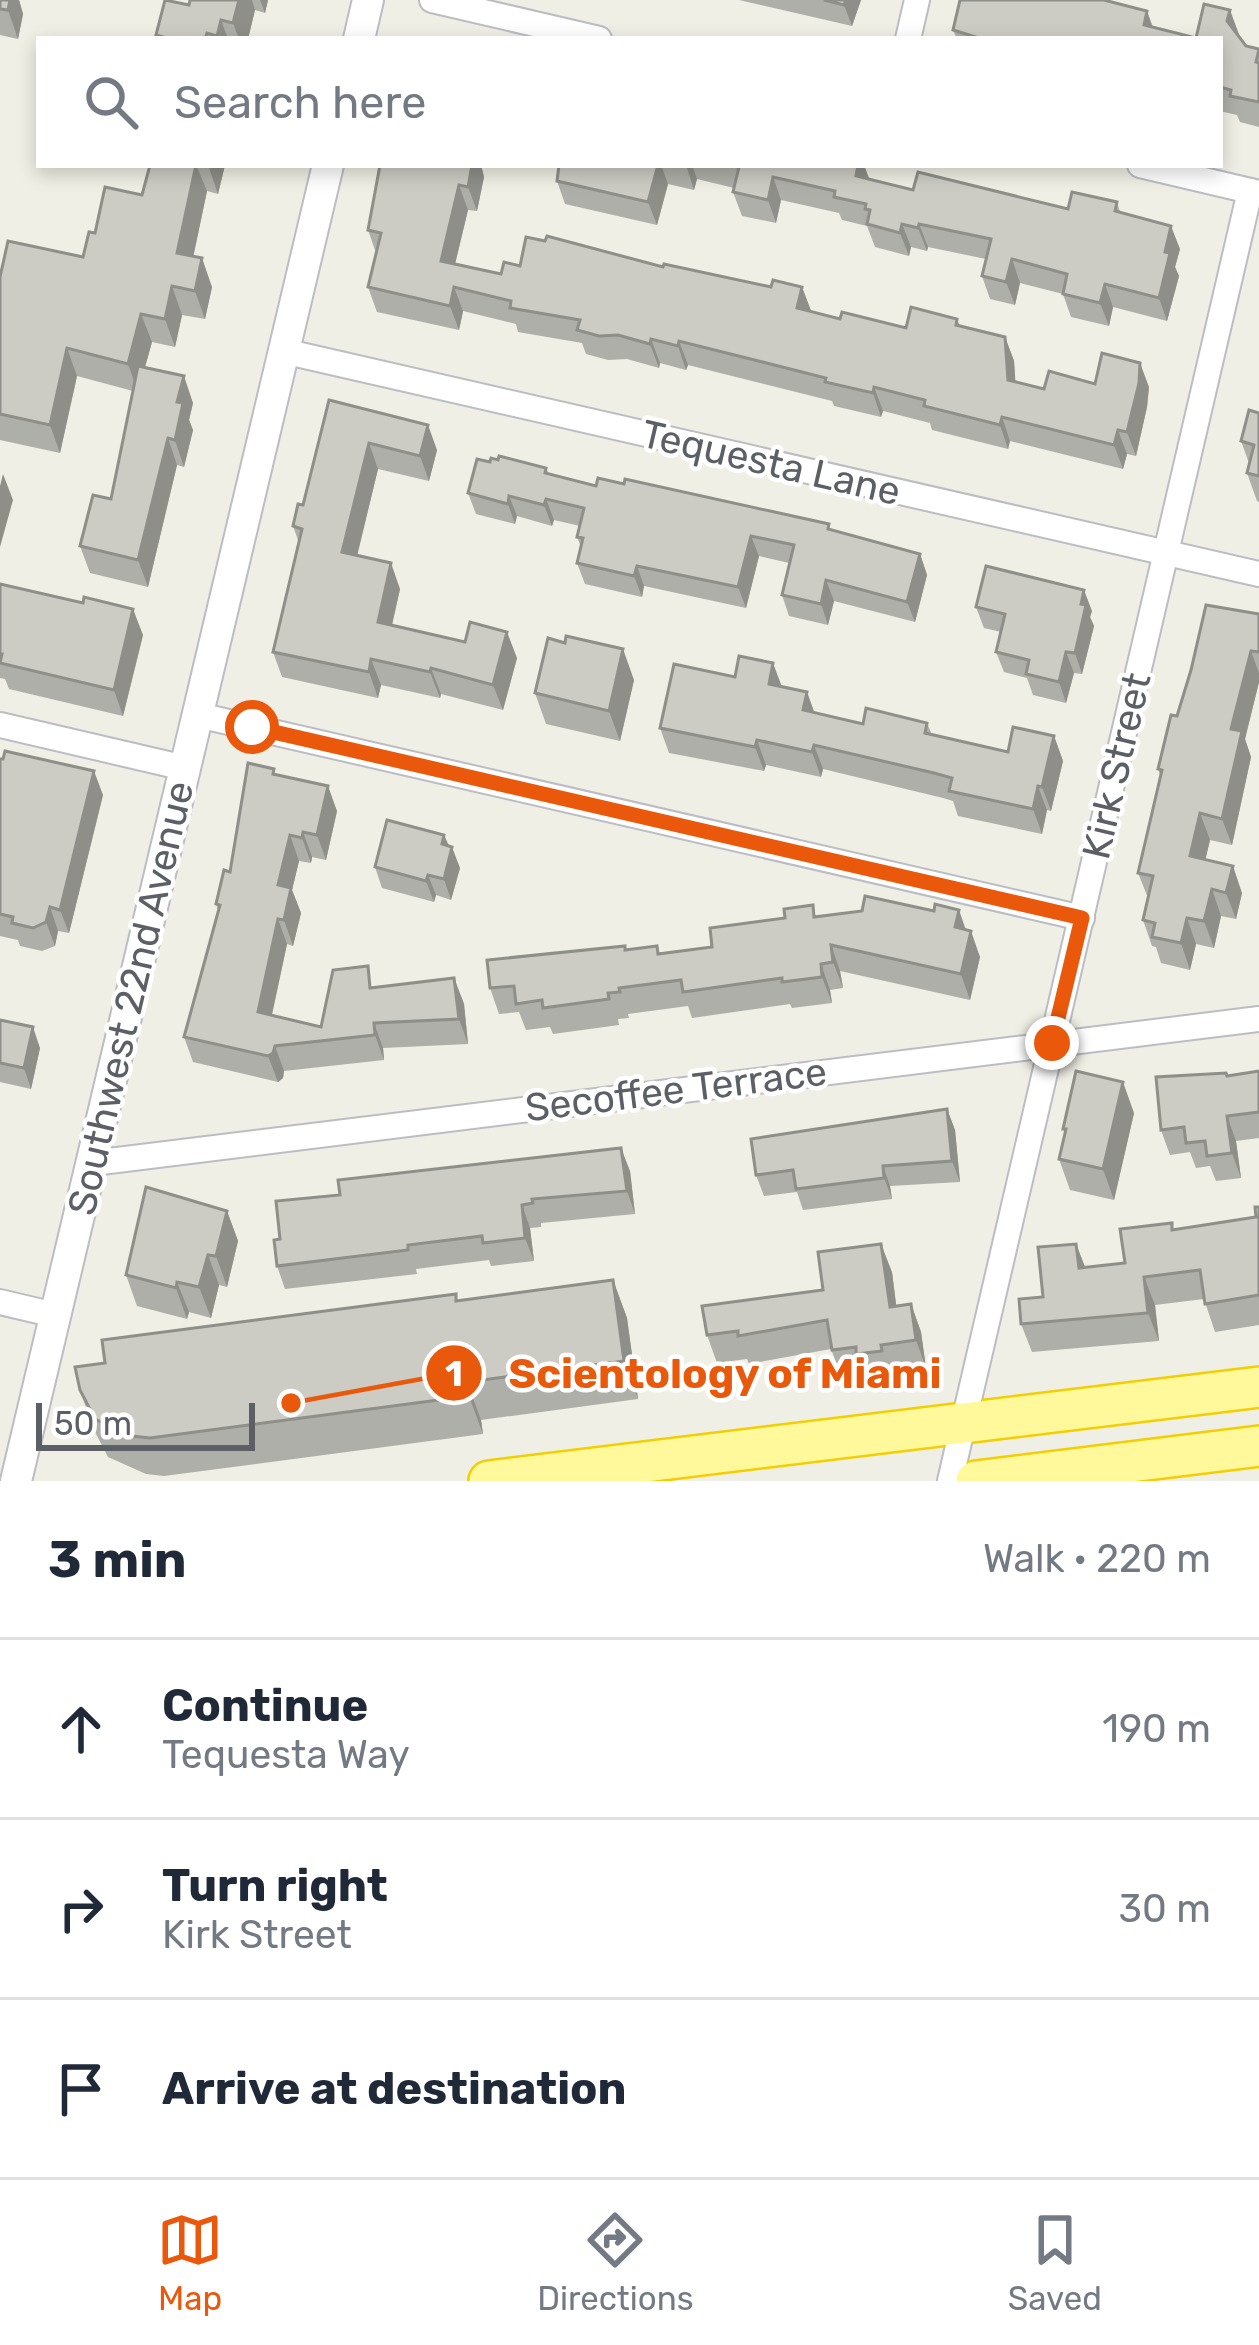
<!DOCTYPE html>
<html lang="en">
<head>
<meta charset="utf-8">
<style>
  body { margin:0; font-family:Rubik,sans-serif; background:#f2f2f3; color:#1f2937 }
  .scale { position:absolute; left:36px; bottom:30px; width:219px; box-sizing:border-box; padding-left:12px; border:6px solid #5c5f66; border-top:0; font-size:33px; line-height:42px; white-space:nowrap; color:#5c5f66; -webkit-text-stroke:9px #fff; paint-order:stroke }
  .stop { position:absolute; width:36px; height:36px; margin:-27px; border:9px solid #ea580c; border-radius:50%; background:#fff }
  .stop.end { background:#ea580c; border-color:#fff; box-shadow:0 3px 12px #0008 }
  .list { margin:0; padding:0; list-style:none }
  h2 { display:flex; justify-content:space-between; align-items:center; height:156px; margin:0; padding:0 48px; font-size:51px }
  h2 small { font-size:39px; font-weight:400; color:#747a83 }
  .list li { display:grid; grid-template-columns:78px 1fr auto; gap:36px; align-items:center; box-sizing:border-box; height:180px; padding:0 48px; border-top:3px solid #e0e1e3 }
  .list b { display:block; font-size:45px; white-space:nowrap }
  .list p { margin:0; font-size:39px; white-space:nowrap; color:#747a83 }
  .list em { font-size:39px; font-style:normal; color:#747a83 }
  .icon { flex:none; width:66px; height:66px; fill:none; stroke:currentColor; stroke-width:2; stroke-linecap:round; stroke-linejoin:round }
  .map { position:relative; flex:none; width:1259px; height:1481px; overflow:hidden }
  .search { position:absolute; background:#fff; box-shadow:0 6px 18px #0003; left:36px; right:36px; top:36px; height:132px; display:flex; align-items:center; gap:30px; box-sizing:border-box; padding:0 42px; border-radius:0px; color:#747a83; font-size:45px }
  .sheet { height:696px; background:#fff }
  nav { display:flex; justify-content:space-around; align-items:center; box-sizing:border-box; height:168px; border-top:3px solid #e0e1e3; background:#fff; font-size:33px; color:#747a83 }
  nav a { display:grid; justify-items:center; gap:6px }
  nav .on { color:#ea580c }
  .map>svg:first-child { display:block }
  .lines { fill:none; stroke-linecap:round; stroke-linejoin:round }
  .minor-casing { stroke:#bcbdc4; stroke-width:28 }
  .tertiary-casing { stroke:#bcbdc4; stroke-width:34 }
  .trunk-casing { stroke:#f4ce00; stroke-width:44 }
  .minor { stroke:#fff; stroke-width:24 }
  .tertiary { stroke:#fff; stroke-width:30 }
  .trunk { stroke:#fff99b; stroke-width:39 }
  .wall { fill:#afafa9 }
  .shaded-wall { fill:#8f8f89 }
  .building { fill:#ccccc4; stroke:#8f8f89; stroke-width:3 }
  .route { stroke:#ea580c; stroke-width:15 }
  .labels { text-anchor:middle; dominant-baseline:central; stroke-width:9; stroke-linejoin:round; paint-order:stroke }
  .street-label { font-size:39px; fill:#5c5f66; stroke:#fff }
  .leader { fill:none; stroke:#e8590c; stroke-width:4.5 }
  .callout-dot { fill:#e8590c; stroke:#fff; stroke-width:4.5 }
  .mark-label { font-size:36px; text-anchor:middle; font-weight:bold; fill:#fff }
  .callout-label { font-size:42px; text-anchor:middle; font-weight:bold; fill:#e8590c; stroke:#fff; stroke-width:9; stroke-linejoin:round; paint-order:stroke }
</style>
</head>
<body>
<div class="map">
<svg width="1259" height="1481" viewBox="0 0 1259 1481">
  <rect width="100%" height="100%" fill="#efefe5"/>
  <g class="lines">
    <defs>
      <g id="minor">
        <polyline points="432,0 599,39"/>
        <polyline points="908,39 917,0"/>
        <polyline points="1140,165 1259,193"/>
        <polyline points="283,351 1259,574"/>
        <polyline points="198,715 1082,918"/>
        <polyline points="0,725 185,768"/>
        <polyline points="93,1163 1259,1019"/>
        <polyline points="0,1302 55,1315"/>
        <polyline points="950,1481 1250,191"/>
      </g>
      <g id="tertiary">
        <polyline points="359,39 368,0"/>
        <polyline points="16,1481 328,165"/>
      </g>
      <g id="trunk">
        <polyline points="489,1481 1259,1387"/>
        <polyline points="976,1481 1259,1446"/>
      </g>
    </defs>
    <use href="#minor" class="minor-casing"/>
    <use href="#tertiary" class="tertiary-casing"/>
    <use href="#trunk" class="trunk-casing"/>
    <use href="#minor" class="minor"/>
    <use href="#tertiary" class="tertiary"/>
    <use href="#trunk" class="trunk"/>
  </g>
  <g class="wall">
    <polygon points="0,0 19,0 23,14 18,39 0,35"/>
    <polygon points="190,0 268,0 265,13 255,10 248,39 157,39 156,35 189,5"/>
    <polygon points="739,0 861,0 852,26"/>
    <polygon points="1147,11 1153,27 1196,38 1240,38 1246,46 1259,50 1259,127 1240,122 1237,115 1220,111 1220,39 957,39 953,30"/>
    <polygon points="150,165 225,165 218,194 207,191 193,257 212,287 205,319 182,315 175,347 152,342 145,367 193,403 189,420 193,430 184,467 177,465 148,587 90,573 80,546 111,499 133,391 77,376 60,453 0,440 0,277 83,257 95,233 142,195"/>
    <polygon points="380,165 481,165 484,177 477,211 468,210 455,264 501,274 520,266 663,267 771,287 802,287 811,311 840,319 906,328 957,319 960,326 1005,337 1014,361 1015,381 1044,389 1095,384 1149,387 1147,407 1136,456 1127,454 1123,469 1010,441 1008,449 932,430 930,423 883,411 881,417 834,406 832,401 688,365 686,370 660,363 659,368 627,359 608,360 586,354 582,343 518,332 516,324 463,311 459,330 377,312 368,287 376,253 368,230"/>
    <polygon points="559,165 864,165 869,180 913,190 1068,209 1117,202 1120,212 1180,249 1175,267 1179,276 1167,321 1113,307 1109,326 1071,317 1063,294 1020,283 1015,305 990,299 982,276 986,259 928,247 927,251 911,247 909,256 875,247 867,226 842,220 839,213 781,200 776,223 742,216 733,192 734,188 697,179 694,190 668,184 657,225 565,204 557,181"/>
    <polygon points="329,400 437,450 429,481 378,469 357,555 400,589 392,625 517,658 503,710 441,694 440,698 381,685 378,698 282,677 273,652 299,543 293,526 303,505"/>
    <polygon points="1259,413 1259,502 1257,501 1247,473 1249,463 1241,441"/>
    <polygon points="490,462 546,468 549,474 596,486 831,530 920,554 927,575 915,622 834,601 828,625 789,616 782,595 789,563 759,556 746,608 644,586 642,597 585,584 577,563 581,547 577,537 580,526 554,520 552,526 517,516 515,524 476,514 468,493"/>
    <polygon points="0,584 143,635 123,716 9,689 5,679 0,678"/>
    <polygon points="976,607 1092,611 1090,617 1094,626 1082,674 1074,673 1066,703 1033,695 1027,678 1004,672 996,652 1001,632 984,628"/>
    <polygon points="1259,614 1259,682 1245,739 1251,757 1232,845 1210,840 1205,860 1242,893 1236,919 1221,916 1214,948 1196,944 1190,970 1161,963 1156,947 1152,946 1143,920 1148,898 1138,873 1160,775 1158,769"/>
    <polygon points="634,680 620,741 546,724 535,693"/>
    <polygon points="782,687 807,692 814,713 863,724 927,723 932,735 1008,752 1054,736 1063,761 1051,811 1047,810 1042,834 958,816 953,801 943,798 823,769 821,777 766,765 764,771 669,753 660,728"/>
    <polygon points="0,759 103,795 69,933 58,931 55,946 42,951 20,946 18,940 0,936"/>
    <polygon points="276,775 337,811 326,860 312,857 311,863 299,861 292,890 301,913 293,946 287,944 272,1015 321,1027 376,987 454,978 464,1004 468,1044 383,1048 384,1060 284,1071 283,1078 278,1082 193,1062 184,1037 218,910 216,904"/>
    <polygon points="444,835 460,868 451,900 436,895 434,902 382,888 375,867"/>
    <polygon points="817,917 966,929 980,957 970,1000 840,971 843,988 830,990 832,1003 792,1008 790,1004 692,1018 688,1006 628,1014 629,1018 618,1019 619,1025 553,1034 550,1027 526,1030 519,1012 499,1014 490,988 626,950 660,954 712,947"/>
    <polygon points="0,1020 40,1048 31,1089 0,1082"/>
    <polygon points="1259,1071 1259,1138 1236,1141 1241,1178 1216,1181 1210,1166 1196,1168 1190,1152 1170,1155 1161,1130 1227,1076"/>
    <polygon points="947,1109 955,1130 960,1182 890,1186 892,1199 803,1210 797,1192 764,1196 756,1175"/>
    <polygon points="1134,1113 1114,1200 1070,1190 1059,1159 1065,1134 1063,1129"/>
    <polygon points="630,1171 635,1214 541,1223 541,1227 530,1228 534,1261 491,1266 489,1260 416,1269 417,1274 285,1289 277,1266"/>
    <polygon points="1259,1207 1259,1325 1215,1332 1204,1299 1155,1305 1159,1341 1032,1352 1021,1324 1043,1297 1076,1244 1085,1267 1125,1263 1174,1230 1256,1217"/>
    <polygon points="227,1211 238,1241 227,1287 219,1285 211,1318 189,1312 187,1319 137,1306 126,1275"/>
    <polygon points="892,1272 896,1306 911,1304 921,1332 926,1368 891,1373 893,1378 867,1382 864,1375 842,1378 831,1349 749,1364 747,1359 717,1363 707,1335 823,1290"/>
    <polygon points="613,1280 627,1318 638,1399 481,1420 483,1434 164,1476 146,1474 108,1457 93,1428 80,1390 105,1363 458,1301"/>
  </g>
  <g class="shaded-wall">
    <polygon points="10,0 19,0 23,14 18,39 8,10"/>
    <polygon points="239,0 252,0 255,10 248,39 239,39 233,23"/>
    <polygon points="260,0 268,0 265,13"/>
    <polygon points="846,0 861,0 852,26 844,5"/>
    <polygon points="1230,10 1240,37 1227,21"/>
    <polygon points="1147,11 1156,39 1144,25"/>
    <polygon points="221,20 228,39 218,39 217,36"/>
    <polygon points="196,165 207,191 188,282 177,253"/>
    <polygon points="208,165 225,165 218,194"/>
    <polygon points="472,165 481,165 484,177 477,211 468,187"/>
    <polygon points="658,165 661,165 668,184 657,225 648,202"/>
    <polygon points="686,165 692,165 697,179 694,190"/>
    <polygon points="858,165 864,165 869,178 864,200 856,176"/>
    <polygon points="773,177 781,200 776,223 768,200"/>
    <polygon points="459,185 468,210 450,285 441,261"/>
    <polygon points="902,224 911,247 909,256 900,233"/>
    <polygon points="919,224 928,247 927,251 918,228"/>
    <polygon points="1171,226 1180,249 1175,267 1179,276 1167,321 1159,298 1165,252"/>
    <polygon points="202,258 212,287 205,319 195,291"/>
    <polygon points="1012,259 1020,283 1015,305 1006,282"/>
    <polygon points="1105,284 1113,307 1109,326 1100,303"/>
    <polygon points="172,286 182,315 175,347 165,319"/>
    <polygon points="454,287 463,311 459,330 450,306"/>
    <polygon points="802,287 811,311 797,308"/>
    <polygon points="141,314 152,342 138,392 128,364"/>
    <polygon points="1005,337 1014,361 1017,404 1008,380"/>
    <polygon points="651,339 660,363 659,368 650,344"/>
    <polygon points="679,341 688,365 686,370 678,346"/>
    <polygon points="67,348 77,376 60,453 50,425"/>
    <polygon points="1140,363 1149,387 1147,407 1136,456 1127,432"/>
    <polygon points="184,376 193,403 189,420 193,430 184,467 175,440 177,402"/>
    <polygon points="874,387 883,411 881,417 873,393"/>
    <polygon points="1002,417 1010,441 1008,449 1000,425"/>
    <polygon points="428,425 437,450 429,481 420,456"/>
    <polygon points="1118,430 1127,454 1123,469 1114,445"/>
    <polygon points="168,438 177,465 148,587 138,560"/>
    <polygon points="369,443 378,469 352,577 342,552"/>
    <polygon points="3,474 13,500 0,547 0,486"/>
    <polygon points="509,496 517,516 515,524 508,504"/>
    <polygon points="546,499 554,520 552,526 544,505"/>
    <polygon points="751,536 759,556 746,608 738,587"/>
    <polygon points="920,554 927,575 915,622 907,602"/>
    <polygon points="391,563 400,589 387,647 378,622"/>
    <polygon points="637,566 644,586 642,597 634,576"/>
    <polygon points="826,580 834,601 828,625 821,604"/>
    <polygon points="1084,590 1092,611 1090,617 1094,626 1082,674 1075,653"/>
    <polygon points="133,609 143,635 123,716 114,690"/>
    <polygon points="507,632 517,658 503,710 493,685"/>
    <polygon points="623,649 634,680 620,741 609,711"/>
    <polygon points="1251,651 1259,673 1259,682 1245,739 1251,757 1232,845 1222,819 1231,729"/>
    <polygon points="1066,652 1074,673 1066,703 1059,682"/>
    <polygon points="371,659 381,685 378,698 369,672"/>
    <polygon points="773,663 782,687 769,684"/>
    <polygon points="431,668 441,694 440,698 430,672"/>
    <polygon points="807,692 816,717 803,710"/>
    <polygon points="1054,736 1063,761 1051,811 1042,787"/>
    <polygon points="757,740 766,765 764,771 755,747"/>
    <polygon points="814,745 823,769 821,777 812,752"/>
    <polygon points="94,771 103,795 69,933 60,910"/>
    <polygon points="328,786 337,811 326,860 317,835"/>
    <polygon points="1038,786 1047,810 1042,834 1033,809"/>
    <polygon points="1200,813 1210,840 1200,883 1190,856"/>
    <polygon points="303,832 312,857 311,863 302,838"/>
    <polygon points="290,835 299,861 292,890 301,913 293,946 284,920 278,885"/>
    <polygon points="444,835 451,852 452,847 460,868 451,900 444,879 442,844"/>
    <polygon points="1233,866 1242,893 1236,919 1226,893"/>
    <polygon points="428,875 436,895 434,902 426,881"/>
    <polygon points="1212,889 1221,916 1214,948 1204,921"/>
    <polygon points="50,907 58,931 55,946 46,922"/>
    <polygon points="959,910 968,936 955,927"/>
    <polygon points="1187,918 1196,944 1190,970 1181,943"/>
    <polygon points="278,919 287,944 267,1037 258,1012"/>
    <polygon points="971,931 980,957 970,1000 961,974"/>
    <polygon points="831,945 840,971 843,988 833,962"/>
    <polygon points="821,964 830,990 832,1003 822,977"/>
    <polygon points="454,978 464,1004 468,1044 459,1019"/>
    <polygon points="374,1023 383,1048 384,1060 375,1035"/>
    <polygon points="33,1027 40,1048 31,1089 24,1068"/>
    <polygon points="275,1046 284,1071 283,1078 278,1082 268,1056"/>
    <polygon points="1123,1082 1134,1113 1114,1200 1103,1169"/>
    <polygon points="947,1109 955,1130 960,1182 952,1161"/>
    <polygon points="1227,1116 1236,1141 1241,1178 1232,1153"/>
    <polygon points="621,1148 630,1171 635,1214 627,1191"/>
    <polygon points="883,1166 890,1186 892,1199 884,1178"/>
    <polygon points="522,1205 530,1228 534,1261 525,1238"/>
    <polygon points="227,1211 238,1241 227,1287 216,1256"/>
    <polygon points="881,1244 892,1272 900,1335 890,1307"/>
    <polygon points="1076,1244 1087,1272 1079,1268"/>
    <polygon points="208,1255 219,1285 211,1318 199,1287"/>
    <polygon points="1144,1277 1155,1305 1159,1341 1148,1313"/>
    <polygon points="613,1280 627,1318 638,1399 624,1361"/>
    <polygon points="177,1282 189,1312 187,1319 176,1288"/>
    <polygon points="911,1304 921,1332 926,1368 916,1340"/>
    <polygon points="467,1382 481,1420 483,1434 469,1396"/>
  </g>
  <g class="building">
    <polygon points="0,0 10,0 8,10 0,9"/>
    <polygon points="165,0 189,5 190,0 239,0 233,23 221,20 217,36 207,33 205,39 170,39 156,35"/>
    <polygon points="824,0 846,0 844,5"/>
    <polygon points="960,0 1104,0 1147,11 1144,25 1196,38 1204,4 1230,10 1227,21 1246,46 1259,49 1256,62 1259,63 1259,102 1230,96 1231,90 1220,87 1220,39 982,39 953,30"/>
    <polygon points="150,165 196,165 177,253 202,258 195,291 172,286 165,319 141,314 128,364 67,348 50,425 0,414 0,277 8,241 83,257 89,232 95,233 105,187 142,195"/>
    <polygon points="380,165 472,165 468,187 459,185 441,261 501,274 504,262 520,266 526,237 545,241 547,236 663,267 664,264 771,287 773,280 802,287 797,308 840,319 842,312 906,328 911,307 957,319 956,325 1005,337 1008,380 1044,389 1049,371 1095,384 1102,353 1140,363 1139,383 1127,432 1118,430 1114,445 1002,417 1000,425 924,406 925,400 874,387 873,393 825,382 826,378 679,341 678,346 651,339 650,344 618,335 599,336 577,330 580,320 510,308 511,301 454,287 450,306 368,287 381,233 368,230"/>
    <polygon points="559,165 658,165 648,202 557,181"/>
    <polygon points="729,165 858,165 856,176 913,190 918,172 1068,209 1072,192 1117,202 1115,211 1171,226 1165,252 1170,253 1159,298 1105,284 1100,303 1063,294 1067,274 1012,259 1006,282 982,276 991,239 919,224 918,228 902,224 900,233 867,224 870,210 865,209 866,204 834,197 835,191 773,177 768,200 733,192 739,167"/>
    <polygon points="138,366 184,376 177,402 183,403 175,440 168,438 138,560 80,546 93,495 111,499"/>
    <polygon points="329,400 428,425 420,456 369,443 342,552 391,563 378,622 465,642 470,622 507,632 493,685 431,668 430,672 371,659 369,672 273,652 302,529 293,526 298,504 303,505"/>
    <polygon points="1249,410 1259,413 1259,476 1247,473 1254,445 1241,441"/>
    <polygon points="499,456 546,468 545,473 596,486 598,478 624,484 625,479 829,524 828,529 920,554 907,602 826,580 821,604 782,595 794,545 751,536 738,587 637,566 634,576 577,563 583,538 577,537 584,508 546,499 544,505 509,496 508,504 468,493 477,459 490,462 491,458 498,460"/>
    <polygon points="986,566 1084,590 1081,604 1086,605 1075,653 1066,652 1059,682 1026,674 1029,660 996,652 1005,614 976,607"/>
    <polygon points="0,584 83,603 84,597 133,609 114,690 0,663 2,654 0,654"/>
    <polygon points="1206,605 1259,614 1259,652 1251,651 1231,729 1242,731 1222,819 1200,813 1190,856 1233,866 1226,893 1212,889 1204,921 1187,918 1181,943 1152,937 1155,923 1143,920 1153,876 1138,873 1162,770 1158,769 1171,715 1177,716 1191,670"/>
    <polygon points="566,636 623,649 609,711 535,693 548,638 565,643"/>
    <polygon points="739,656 773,663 769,684 807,692 803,710 863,724 866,708 927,723 925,733 1008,752 1013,727 1054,736 1042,787 1038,786 1033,809 949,791 952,778 934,773 814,745 812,752 757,740 755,747 660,728 674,664 735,677"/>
    <polygon points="5,751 94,771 60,910 50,907 46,922 33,928 12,923 13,917 0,914 0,759 3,759"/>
    <polygon points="248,763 274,769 273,774 328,786 317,835 303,832 302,838 290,835 278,885 291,888 284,920 278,919 258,1012 321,1027 333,970 368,966 370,988 454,978 459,1019 374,1023 375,1035 275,1046 273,1053 268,1056 184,1037 220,905 216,904 224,870 230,872"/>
    <polygon points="387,820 444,835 442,844 452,847 444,879 428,875 426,881 375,867"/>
    <polygon points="865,896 934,911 935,904 959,910 955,927 971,931 961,974 831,945 833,962 821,964 822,977 782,982 782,978 683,992 681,980 619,988 620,992 608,993 609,999 543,1008 542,1000 516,1004 514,986 490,988 487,960 625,946 625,950 657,946 658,954 712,947 710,928 785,918 784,909 813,905 814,917 862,911"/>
    <polygon points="0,1020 33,1027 24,1068 0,1063"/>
    <polygon points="1076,1071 1123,1082 1103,1169 1059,1159 1066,1129 1063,1129"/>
    <polygon points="1259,1071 1259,1112 1227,1116 1232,1153 1207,1156 1205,1141 1186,1143 1184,1127 1161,1130 1156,1077 1226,1073 1227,1076"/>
    <polygon points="947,1109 952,1161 883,1166 884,1178 796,1189 793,1170 756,1175 751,1139"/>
    <polygon points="621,1148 627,1191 532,1199 533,1203 522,1205 525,1238 483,1243 482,1236 408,1245 408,1250 277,1266 274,1240 280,1239 276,1201 340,1195 338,1180"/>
    <polygon points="146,1187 227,1211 216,1256 208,1255 199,1287 177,1282 176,1288 126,1275"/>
    <polygon points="1255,1207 1259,1207 1259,1295 1205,1304 1200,1270 1144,1277 1148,1313 1021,1324 1019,1299 1043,1297 1038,1247 1076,1244 1079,1268 1125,1263 1120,1229 1172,1223 1172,1230 1256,1217"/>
    <polygon points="881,1244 890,1307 911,1304 916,1340 881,1345 882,1351 856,1354 856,1347 832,1350 827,1320 738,1336 738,1331 707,1335 702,1306 823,1290 818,1252"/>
    <polygon points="613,1280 624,1361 467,1382 469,1396 150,1438 132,1436 95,1419 80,1390 75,1367 105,1363 102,1340 456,1294 456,1301"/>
  </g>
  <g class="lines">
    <polyline class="route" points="252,727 1082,918 1052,1043"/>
  </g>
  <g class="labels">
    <g class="street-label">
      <text transform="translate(771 463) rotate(13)">Tequesta Lane</text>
      <text transform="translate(1117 766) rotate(-77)">Kirk Street</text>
      <text transform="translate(131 998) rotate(-77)">Southwest 22nd Avenue</text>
      <text transform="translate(676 1090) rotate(-7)">Secoffee Terrace</text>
    </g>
  </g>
  <path class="leader" d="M291 1403L454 1373"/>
  <g class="callout-dot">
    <circle cx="291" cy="1403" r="12"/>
    <circle cx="454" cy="1373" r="30"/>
  </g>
  <g class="mark-label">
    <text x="454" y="1386">1</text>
  </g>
  <g class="callout-label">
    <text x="725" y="1388">Scientology of Miami</text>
  </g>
</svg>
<div class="scale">50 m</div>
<div class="stop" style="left:252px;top:727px"></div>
<div class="stop end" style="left:1052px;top:1043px"></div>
<div class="search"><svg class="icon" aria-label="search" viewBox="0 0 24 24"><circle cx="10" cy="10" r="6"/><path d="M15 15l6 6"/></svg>Search here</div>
</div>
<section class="sheet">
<h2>3 min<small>Walk · 220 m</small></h2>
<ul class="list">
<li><svg class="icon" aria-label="ahead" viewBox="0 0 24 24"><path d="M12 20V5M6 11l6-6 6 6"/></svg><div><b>Continue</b><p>Tequesta Way</p></div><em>190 m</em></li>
<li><svg class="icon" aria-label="right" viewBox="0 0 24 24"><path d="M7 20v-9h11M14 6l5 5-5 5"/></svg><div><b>Turn right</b><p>Kirk Street</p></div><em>30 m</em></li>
<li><svg class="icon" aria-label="arrive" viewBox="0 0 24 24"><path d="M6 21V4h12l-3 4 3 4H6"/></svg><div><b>Arrive at destination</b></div></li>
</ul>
</section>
<nav>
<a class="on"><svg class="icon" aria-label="map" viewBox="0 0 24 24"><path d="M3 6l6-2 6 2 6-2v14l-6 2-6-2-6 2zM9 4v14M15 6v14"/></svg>Map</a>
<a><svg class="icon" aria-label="directions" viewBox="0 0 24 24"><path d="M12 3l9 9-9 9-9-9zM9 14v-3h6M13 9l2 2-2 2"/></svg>Directions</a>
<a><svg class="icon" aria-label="saved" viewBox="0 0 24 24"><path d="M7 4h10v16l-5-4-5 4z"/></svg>Saved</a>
</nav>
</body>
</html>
